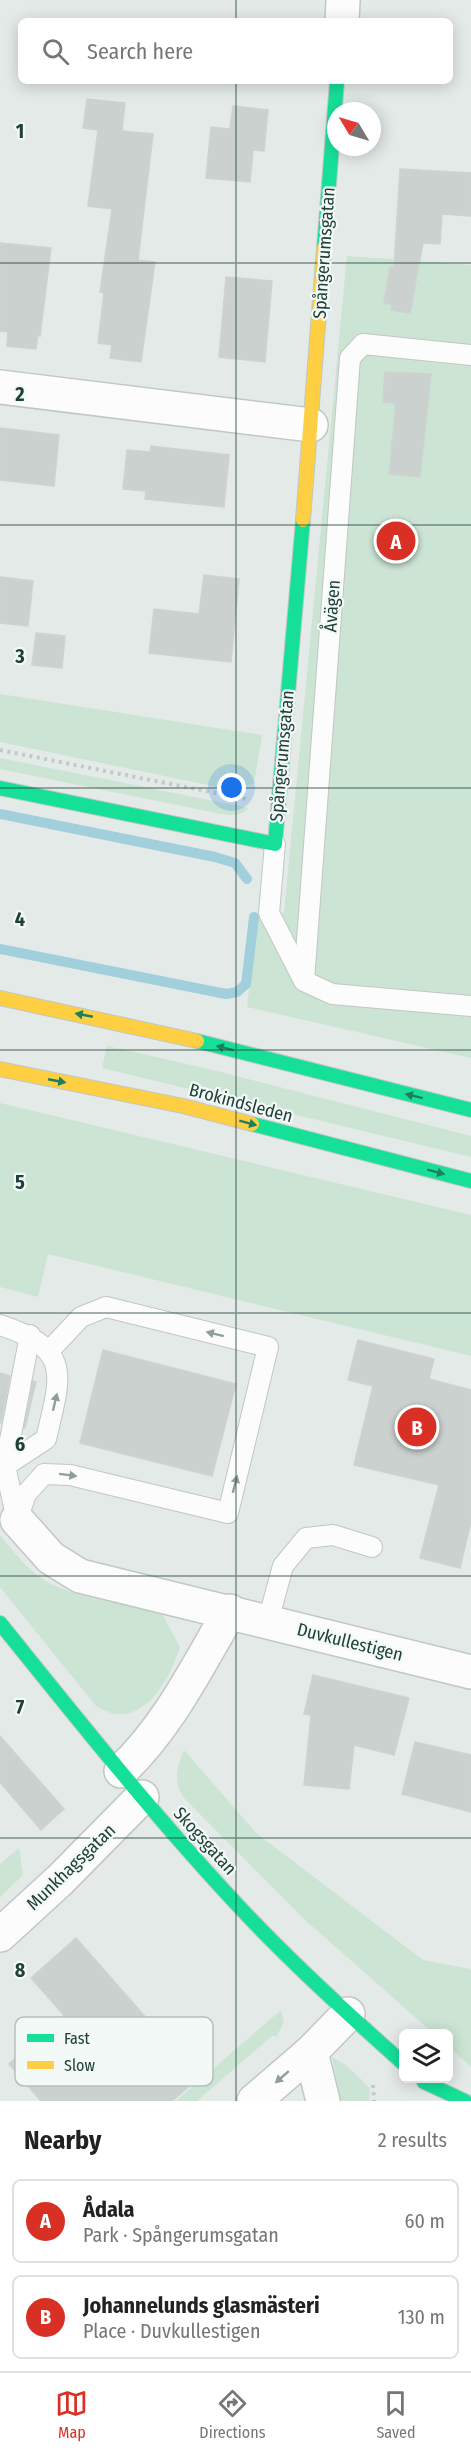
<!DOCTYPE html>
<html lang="en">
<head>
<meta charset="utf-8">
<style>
  body { margin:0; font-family:"Fira Sans Condensed",sans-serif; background:#f6f6f6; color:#222 }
  .controls { position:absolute; right:18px; bottom:18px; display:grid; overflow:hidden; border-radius:9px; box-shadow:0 3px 15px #0003 }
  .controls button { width:54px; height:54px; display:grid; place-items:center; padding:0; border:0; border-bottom:2px solid #e0e0e0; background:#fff; color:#222; font:30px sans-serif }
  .compass { position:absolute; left:327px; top:102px; width:54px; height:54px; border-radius:50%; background:#fff; box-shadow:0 3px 15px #0003; rotate:308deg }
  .you { position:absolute; left:232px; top:788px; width:21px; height:21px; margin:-15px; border:4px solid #fff; border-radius:50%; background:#1a73e8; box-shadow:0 0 0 9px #1a73e833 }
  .badge { display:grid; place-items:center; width:39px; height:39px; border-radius:50%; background:#d93025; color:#fff; font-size:20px; font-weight:700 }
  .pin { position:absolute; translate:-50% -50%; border:3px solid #fff; box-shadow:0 2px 6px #0006 }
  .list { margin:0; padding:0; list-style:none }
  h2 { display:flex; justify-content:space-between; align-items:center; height:78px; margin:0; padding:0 24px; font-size:26px }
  h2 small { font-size:20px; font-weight:400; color:#767676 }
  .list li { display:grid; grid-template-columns:39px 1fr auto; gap:18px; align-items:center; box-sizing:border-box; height:84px; margin:0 12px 12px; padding:0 12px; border:2px solid #e0e0e0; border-radius:9px }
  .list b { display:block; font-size:22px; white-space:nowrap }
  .list p { margin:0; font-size:20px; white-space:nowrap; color:#767676 }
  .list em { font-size:20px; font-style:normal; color:#767676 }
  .icon { flex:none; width:33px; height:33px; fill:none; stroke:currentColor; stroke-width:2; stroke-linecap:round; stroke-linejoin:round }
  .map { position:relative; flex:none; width:471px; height:2101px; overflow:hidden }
  .search { position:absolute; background:#fff; box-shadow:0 3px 15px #0003; left:18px; right:18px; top:18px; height:66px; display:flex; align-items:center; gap:15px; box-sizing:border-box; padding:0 21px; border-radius:9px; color:#767676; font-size:22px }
  .sheet { height:270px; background:#fff }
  nav { display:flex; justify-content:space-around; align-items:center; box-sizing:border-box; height:84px; border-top:2px solid #e0e0e0; background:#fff; font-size:16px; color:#767676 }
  nav a { display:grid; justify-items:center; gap:3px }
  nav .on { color:#d93025 }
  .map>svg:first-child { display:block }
  .green { fill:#cce4d4 }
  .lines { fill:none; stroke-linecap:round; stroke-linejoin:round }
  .stream { stroke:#a1d0dc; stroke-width:10 }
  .building { fill:#cbd1cf; stroke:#cdd3d0; stroke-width:1.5 }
  .lane-casing { stroke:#c1c7c4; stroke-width:22 }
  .street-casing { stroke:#c1c7c4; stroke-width:36 }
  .fast-casing { stroke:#bfc8c5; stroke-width:16 }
  .slow-casing { stroke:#bfc8c5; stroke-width:16 }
  .path { stroke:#c1cac8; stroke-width:4; stroke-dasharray:3 4.5; stroke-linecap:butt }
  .lane { stroke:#fbfcfb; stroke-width:20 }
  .street { stroke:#fbfcfb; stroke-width:33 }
  .fast { stroke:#16e098; stroke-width:14 }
  .slow { stroke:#ffcf43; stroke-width:14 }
  .oneway { fill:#1c7f5f }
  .oneway2 { fill:#8e9e9a }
  .grid { fill:none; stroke:#203f39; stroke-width:1.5; stroke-opacity:0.55 }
  .labels { text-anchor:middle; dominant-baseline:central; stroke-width:4.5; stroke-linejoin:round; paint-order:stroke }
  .street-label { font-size:18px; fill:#203f39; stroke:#f2f9f6 }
  .key { fill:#f2f9f6; stroke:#b3c1bd; stroke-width:1.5 }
  .key-label { font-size:16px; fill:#203f39 }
  .grid-label { font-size:20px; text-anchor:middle; font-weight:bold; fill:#203f39; stroke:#f2f9f6; stroke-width:4.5; stroke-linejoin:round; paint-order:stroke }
</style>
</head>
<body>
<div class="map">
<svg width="471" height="2101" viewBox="0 0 471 2101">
  <rect width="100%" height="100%" fill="#e4eae7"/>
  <g class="green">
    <polygon points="347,256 471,265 471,1058 247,1007 258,912 284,913"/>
    <polygon points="0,694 262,735 254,783 237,791 0,742"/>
    <path d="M0,758L249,808C239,817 229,815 216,813L0,769Z"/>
    <polygon points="107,1046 209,1069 471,1136 471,1157 102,1068"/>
    <polygon points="0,1103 471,1215 471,1356 48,1254 38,1297 0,1287"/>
    <path d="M0,1535C13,1551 24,1566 41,1578C71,1598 125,1604 161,1612L180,1647C168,1684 139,1734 96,1706L0,1587Z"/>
    <path d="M184,1750L256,1833L423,1960L471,1969V2067L449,2047L448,2034L433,2033L304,1919L183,1797C173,1781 177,1767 184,1750Z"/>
    <polygon points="19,1848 23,1875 0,1897 0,1864"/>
    <polygon points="281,2010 284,2022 276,2037 273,2035 197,2101 176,2101"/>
    <polygon points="332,2057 346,2065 370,2088 369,2101 341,2101"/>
  </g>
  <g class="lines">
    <g class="stream">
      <polyline points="0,814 215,857 235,863 247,879"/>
      <polyline points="0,949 226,994 237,992 246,984 254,917"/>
    </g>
  </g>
  <g class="building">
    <polygon points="87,99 125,103 122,131 153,134 138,260 155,262 141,362 110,358 112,345 98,343 104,293 100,292 112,209 88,206 98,130 83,128"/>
    <polygon points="233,106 268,110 264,151 253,150 250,182 206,178 211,127 230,129"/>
    <polygon points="400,169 471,173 471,216 442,214 440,244 423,243 410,313 391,310 392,304 384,303 390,267 394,268"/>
    <polygon points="0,243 51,248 40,336 38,335 36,349 7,346 8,332 0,331"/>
    <polygon points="226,277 272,281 265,362 219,357"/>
    <polygon points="385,372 431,374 420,477 389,474 396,403 383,402"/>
    <polygon points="0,428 59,435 54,486 0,480"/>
    <polygon points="151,446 229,455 224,507 145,499 146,491 123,489 127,450 150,452"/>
    <polygon points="204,575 239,579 231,662 149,653 154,609 199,614"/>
    <polygon points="0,577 33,581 28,626 0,623"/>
    <polygon points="36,633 65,636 62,668 32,665"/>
    <polygon points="358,1340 434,1359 429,1379 471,1390 471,1522 460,1568 420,1558 439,1485 354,1465 373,1386 348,1380"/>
    <polygon points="103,1350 236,1384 212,1476 80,1443"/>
    <polygon points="0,1373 10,1376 1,1423 0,1422"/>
    <polygon points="33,1381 36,1382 25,1428 24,1428"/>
    <polygon points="313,1675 409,1698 394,1755 354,1745 349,1789 304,1785 311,1715 304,1714"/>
    <polygon points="0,1736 64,1809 41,1830 0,1782"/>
    <polygon points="415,1742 471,1755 471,1812 402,1794"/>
    <polygon points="76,1938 199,2078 172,2101 41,2101 9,2064 64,2015 31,1978"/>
  </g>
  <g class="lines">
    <defs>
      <g id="lane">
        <polyline points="275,844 269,913 304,981 332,994 471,1006"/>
        <polyline points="304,981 350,358 363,344 471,355"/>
        <path d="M0,1325C73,1349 61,1375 46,1439L5,1466L17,1520"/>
        <polyline points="5,1466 30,1335"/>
        <polyline points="17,1520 26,1494 44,1474 70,1475 228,1513 268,1347 106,1307 81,1317 50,1350"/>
        <polyline points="268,1621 283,1566 306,1538 333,1535 372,1547"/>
      </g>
      <g id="street">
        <polyline points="342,21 343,0"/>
        <polyline points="0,387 311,425"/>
        <polyline points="17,1520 51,1558 80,1576 471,1672"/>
        <path d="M121,1771C168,1727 197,1667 230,1611"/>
        <polyline points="0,1935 60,1880 142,1797"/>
        <polyline points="311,2052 323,2101"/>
        <polyline points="254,2101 311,2052 348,2014"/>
      </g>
      <g id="fast">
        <polyline points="324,248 337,81"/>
        <polyline points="0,788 275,844 303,520"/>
        <polyline points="197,1041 471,1110"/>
        <polyline points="252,1124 471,1181"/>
        <path d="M0,1623C80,1722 159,1822 246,1914C296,1967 350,2016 404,2064"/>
        <polyline points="424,2082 465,2101"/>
      </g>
      <g id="slow">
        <polyline points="303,520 324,248"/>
        <polyline points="0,998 197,1041"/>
        <polyline points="0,1069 183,1106 252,1124"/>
      </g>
    </defs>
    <use href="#lane" class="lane-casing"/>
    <use href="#street" class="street-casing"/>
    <use href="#fast" class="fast-casing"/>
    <use href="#slow" class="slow-casing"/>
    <g class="path">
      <polyline points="0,750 246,799"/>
      <polyline points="373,2085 374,2101"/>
    </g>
    <use href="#lane" class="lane"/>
    <use href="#street" class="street"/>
    <use href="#fast" class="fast"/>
    <use href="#slow" class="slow"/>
  </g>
  <defs><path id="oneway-solid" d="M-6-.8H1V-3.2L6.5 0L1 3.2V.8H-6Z" transform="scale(1.5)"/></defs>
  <g class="oneway">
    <use href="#oneway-solid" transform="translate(84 1015) rotate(-169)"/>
    <use href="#oneway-solid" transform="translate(225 1048) rotate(-166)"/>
    <use href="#oneway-solid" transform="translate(57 1081) rotate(11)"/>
    <use href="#oneway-solid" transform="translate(414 1096) rotate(-166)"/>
    <use href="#oneway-solid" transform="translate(248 1123) rotate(15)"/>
    <use href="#oneway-solid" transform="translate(436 1172) rotate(15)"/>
  </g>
  <g class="oneway2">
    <use href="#oneway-solid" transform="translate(215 1334) rotate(-166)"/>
    <use href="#oneway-solid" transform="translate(55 1402) rotate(-77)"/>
    <use href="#oneway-solid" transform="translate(68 1475) rotate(7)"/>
    <use href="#oneway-solid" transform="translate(235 1484) rotate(-76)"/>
    <use href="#oneway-solid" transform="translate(282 2077) rotate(139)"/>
  </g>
  <path class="grid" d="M236,0V21M236,81V2101M0,263H471M0,525H471M0,788H471M0,1050H471M0,1313H471M0,1576H471M0,1838H471"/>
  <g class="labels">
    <g class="street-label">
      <text transform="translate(324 253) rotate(-86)">Spångerumsgatan</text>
      <text transform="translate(332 606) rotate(-86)">Åvägen</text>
      <text transform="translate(282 756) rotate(-85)">Spångerumsgatan</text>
      <text transform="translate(241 1103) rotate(15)">Brokindsleden</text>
      <text transform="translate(350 1642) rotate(14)">Duvkullestigen</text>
      <text transform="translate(205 1841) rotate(48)">Skogsgatan</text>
      <text transform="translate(71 1867) rotate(-44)">Munkhagsgatan</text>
    </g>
  </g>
  <rect x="15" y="2017" width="198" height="69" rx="9" class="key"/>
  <rect x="27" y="2034" width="27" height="8" fill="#16e098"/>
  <rect x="27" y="2061" width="27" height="8" fill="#ffcf43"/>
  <g class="key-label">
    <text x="64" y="2044">Fast</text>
    <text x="64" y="2071">Slow</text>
  </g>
  <g class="grid-label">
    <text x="20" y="138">1</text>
    <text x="20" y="401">2</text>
    <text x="20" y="663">3</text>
    <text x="20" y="926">4</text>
    <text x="20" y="1189">5</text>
    <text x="20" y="1451">6</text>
    <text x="20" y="1714">7</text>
    <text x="20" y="1977">8</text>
  </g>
</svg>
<div class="controls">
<button><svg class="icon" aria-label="layers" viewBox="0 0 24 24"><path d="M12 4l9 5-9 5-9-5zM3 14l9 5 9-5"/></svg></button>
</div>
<svg class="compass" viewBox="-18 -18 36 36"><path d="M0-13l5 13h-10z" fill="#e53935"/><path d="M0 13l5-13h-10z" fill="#767676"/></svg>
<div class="you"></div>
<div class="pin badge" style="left:396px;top:541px">A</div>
<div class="pin badge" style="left:417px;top:1427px">B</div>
<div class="search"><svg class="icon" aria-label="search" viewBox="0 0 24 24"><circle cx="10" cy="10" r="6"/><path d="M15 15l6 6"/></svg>Search here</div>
</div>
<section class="sheet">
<h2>Nearby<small>2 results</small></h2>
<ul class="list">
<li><span class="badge">A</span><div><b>Ådala</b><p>Park · Spångerumsgatan</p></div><em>60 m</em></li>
<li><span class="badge">B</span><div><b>Johannelunds glasmästeri</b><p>Place · Duvkullestigen</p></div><em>130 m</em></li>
</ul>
</section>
<nav>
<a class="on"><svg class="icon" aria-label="map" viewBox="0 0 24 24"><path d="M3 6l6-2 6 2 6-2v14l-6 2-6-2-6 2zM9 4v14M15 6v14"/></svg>Map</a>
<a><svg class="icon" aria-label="directions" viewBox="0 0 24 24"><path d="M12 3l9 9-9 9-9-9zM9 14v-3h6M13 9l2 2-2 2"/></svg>Directions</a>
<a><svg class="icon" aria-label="saved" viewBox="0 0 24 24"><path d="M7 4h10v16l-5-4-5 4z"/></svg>Saved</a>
</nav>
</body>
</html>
